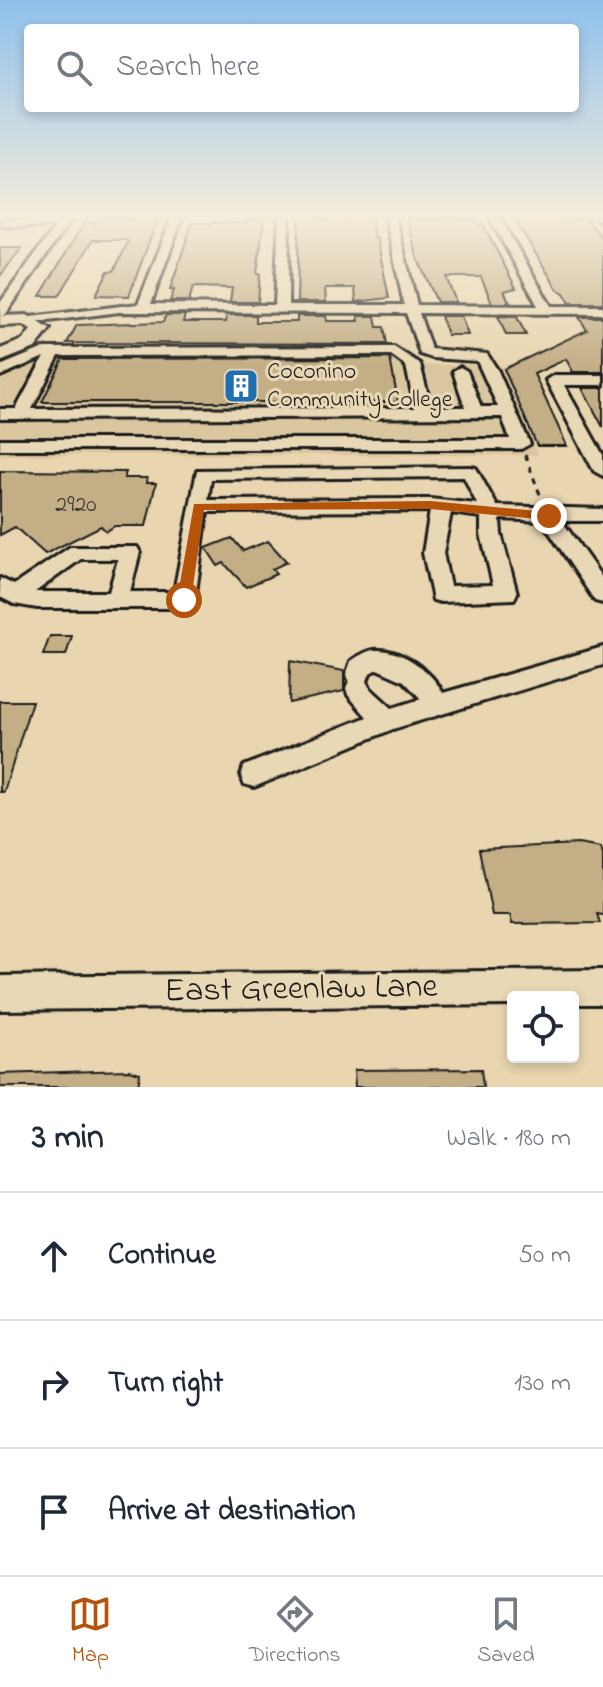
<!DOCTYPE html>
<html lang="en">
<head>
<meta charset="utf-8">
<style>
  body { margin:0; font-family:"Indie Flower",sans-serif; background:#f6f6f7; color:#1f2937 }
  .controls { position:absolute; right:24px; bottom:24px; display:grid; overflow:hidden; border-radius:8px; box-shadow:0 4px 12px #0003 }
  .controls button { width:72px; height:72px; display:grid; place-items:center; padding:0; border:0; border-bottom:2px solid #e0e1e3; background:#fff; color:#1f2937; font:40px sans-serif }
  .stop { position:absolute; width:24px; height:24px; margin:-18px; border:6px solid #b45309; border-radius:50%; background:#fff }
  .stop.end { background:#b45309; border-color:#fff; box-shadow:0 2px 8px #0008 }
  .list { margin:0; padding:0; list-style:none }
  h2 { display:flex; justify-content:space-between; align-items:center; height:104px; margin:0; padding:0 32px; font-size:34px }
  h2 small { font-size:26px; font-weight:400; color:#747a83 }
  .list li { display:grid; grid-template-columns:52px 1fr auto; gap:24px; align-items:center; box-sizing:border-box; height:128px; padding:0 32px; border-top:2px solid #e0e1e3 }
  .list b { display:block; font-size:30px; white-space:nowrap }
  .list em { font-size:26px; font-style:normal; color:#747a83 }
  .icon { flex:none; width:44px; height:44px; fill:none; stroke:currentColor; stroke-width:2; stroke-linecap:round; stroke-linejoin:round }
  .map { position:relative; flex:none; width:603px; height:1087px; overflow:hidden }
  .search { position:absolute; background:#fff; box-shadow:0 4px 12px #0003; left:24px; right:24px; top:24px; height:88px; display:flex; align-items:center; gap:20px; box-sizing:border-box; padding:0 28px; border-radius:8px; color:#747a83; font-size:30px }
  .sheet { height:488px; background:#fff }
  nav { display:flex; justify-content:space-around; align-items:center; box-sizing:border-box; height:112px; border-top:2px solid #e0e1e3; background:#fff; font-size:22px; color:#747a83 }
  nav a { display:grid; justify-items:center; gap:4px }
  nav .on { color:#b45309 }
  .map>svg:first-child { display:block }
  .built { fill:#dac7a0 }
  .building { fill:#c3ae86; stroke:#1c1c1c; stroke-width:2 }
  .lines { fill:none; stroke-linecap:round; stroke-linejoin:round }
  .minor-casing { stroke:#1c1c1c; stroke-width:6 }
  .major-casing { stroke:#1c1c1c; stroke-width:6 }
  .path { stroke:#1c1c1c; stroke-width:3; stroke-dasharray:6 6; stroke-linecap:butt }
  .minor { fill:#e9d8b5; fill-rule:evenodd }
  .major { fill:#e9d8b5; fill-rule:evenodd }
  .route { fill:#b45309 }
  .labels { text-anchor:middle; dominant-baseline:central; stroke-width:6; stroke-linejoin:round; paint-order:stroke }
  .far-poi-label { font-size:24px; fill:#1c1c1c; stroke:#e9d8b5; text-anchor:start }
  .number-label { font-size:24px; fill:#464036 }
  .near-street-label { font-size:34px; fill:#1c1c1c; stroke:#e9d8b5 }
</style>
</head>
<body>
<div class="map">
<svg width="603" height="1087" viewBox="0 0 603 1087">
  <rect width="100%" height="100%" fill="#e9d6b0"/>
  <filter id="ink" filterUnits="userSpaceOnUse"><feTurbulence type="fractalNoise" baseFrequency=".0125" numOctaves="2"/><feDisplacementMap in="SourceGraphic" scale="16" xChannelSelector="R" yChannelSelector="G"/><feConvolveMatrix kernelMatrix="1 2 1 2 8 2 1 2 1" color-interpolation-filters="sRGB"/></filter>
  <g filter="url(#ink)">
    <polygon class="built" points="0,351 404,351 426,365 501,365 538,455 0,455"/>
    <g class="building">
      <polygon points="135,215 159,215 129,296 96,295 108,271 114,271 128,242 125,240 93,240 59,296 40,296 84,223 96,223 99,219 133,219"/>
      <polygon points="299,215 315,215 315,219 350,219 349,215 367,215 367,219 371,219 374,238 377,238 389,298 356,302 355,288 325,288 326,302 297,302"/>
      <polygon points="512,215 532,215 535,219 585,219 590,223 603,239 603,303 570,303 564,293 558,290"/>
      <polygon points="248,219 264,219 257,274 260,274 258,302 230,302 232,288 193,287 189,301 170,301 174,290 170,290 192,223 247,223"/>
      <polygon points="407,219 474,219 477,224 483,224 516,288 504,291 510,303 492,303 481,277 446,277 456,302 437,302 418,260"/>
      <polygon points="0,248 22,248 0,276"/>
      <polygon points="166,315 185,315 183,322 226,322 227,315 256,315 256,322 297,322 297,316 326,316 327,321 359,321 358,316 375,316 377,327 384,327 387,344 67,343 77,325 163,322"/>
      <polygon points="441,316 461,316 468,335 447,335"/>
      <polygon points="498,316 517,317 526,335 506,335"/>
      <polygon points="579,317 603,317 603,372 573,372 566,359 534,374 567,446 537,446 504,369 587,330"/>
      <polygon points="390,358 398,402 42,402 63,359"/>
      <polygon points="582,388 603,388 603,427"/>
      <polygon points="0,471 126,472 124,478 147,478 146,483 156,483 146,526 115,526 106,531 101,526 45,554 15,527 0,535"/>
      <polygon points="232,538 243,551 268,541 287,562 272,569 276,574 246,587 224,563 218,566 206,548"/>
      <polygon points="50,636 72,636 66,655 43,655"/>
      <polygon points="290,661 344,671 344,691 289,703"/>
      <polygon points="0,701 32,701 4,792 0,792"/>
      <polygon points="578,844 601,848 603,855 603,915 597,914 600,923 512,924 510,915 492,915 479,849"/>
      <polygon points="481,1069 483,1087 355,1087 354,1070"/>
      <polygon points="129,1070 140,1073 138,1087 0,1087 0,1074"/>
    </g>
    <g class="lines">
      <defs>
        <g id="minor">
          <polygon points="64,215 74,215 5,315 0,316 0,303 55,227 0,226 0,220 60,221"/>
          <path d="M173,215H183L151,304L275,305L279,215H289L288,305H404L385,215H395L417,305L538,306L488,215H498L551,306H603V314L419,313L431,349L487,354L498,371L530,444L521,449H0V439H510L502,417L0,419V409H16L44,357L0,376V366L44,348L394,347L420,364L431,407H465L453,371L460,367L467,371L481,407H498L477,361L432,358L420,354L406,313L119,312L25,324V318L30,317L138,304ZM391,355L406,366L415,408L32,409L59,356Z"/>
          <polygon points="593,215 603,215 603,224"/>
          <polygon points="554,375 603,375 603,385 564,385 603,455 603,476 594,471 546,380"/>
          <path d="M470,467L476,468L497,506L603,509V521H562L603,579V603L595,601L542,521L500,519L501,534L517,593L514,599L441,602L433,600L423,553L430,511L207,512L195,600L192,606L184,608H37L14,604L0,597V578L14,585L70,547H137L140,552L130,592H174L197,470ZM464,477L477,504L430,499L208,500L211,479ZM451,513L481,517V534L493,585L450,586L443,553ZM81,559H118L109,592H35Z"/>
          <path d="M603,647V665L393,729L254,787L244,784L241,775L244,766L367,717L348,695L346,688L349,681L346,675L351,661C357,657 366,651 374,650C401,648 432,671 443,693ZM377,669L404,681L421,699L392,708L371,689L367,681L370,673Z"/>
          <polygon points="603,970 603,1004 573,1004 573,997 513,997 513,1005 0,1010 0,976"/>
        </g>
        <polygon id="major" points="27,315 50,329 35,348 0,362 0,349 23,340 31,330 23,325 0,326 0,316"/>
      </defs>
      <use href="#minor" class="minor-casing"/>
      <use href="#major" class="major-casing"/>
      <polyline class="path" points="525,455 541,497"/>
      <use href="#minor" class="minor"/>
      <use href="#major" class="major"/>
    </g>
  </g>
  <linearGradient id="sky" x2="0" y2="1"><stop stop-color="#8fc1ee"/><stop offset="0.59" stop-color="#f5eddb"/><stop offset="1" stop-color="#f5eddb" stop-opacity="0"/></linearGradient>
  <rect width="603" height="367" fill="url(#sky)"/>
  <polygon class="route" points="430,501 549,512 555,516 549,520 430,509 204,510 191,600 184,605 177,600 194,504"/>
  <defs>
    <symbol id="building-square" viewBox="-11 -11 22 22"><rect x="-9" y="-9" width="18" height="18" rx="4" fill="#1f6fb2" stroke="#e9d8b5"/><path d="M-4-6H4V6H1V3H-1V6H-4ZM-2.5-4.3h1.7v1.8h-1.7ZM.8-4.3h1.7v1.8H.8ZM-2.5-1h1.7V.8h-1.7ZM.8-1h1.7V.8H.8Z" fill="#fff"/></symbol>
  </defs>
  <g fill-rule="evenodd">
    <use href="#building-square" x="221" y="366" width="40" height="40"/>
  </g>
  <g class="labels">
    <g class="far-poi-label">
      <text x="267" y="372">Coconino<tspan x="267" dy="28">Community College</tspan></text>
    </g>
    <g class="number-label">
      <text x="76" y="505">2920</text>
    </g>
    <g class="near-street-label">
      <text transform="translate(301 990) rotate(-1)">East Greenlaw Lane</text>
    </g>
  </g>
</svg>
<div class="controls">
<button><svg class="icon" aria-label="locate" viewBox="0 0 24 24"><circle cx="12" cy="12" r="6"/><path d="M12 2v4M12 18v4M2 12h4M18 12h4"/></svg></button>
</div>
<div class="stop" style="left:184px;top:600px"></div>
<div class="stop end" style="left:549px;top:516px"></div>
<div class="search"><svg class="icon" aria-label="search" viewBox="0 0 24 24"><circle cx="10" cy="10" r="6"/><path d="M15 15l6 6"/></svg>Search here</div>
</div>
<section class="sheet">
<h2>3 min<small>Walk · 180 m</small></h2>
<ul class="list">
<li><svg class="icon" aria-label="ahead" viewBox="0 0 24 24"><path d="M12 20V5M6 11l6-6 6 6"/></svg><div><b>Continue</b></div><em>50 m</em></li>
<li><svg class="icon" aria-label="right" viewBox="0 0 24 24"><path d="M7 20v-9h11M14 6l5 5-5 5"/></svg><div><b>Turn right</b></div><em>130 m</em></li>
<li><svg class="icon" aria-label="arrive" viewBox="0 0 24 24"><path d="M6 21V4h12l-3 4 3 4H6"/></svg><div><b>Arrive at destination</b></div></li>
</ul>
</section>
<nav>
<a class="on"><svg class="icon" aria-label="map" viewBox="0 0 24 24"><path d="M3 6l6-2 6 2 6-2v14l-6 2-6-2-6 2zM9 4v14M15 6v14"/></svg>Map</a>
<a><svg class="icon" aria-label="directions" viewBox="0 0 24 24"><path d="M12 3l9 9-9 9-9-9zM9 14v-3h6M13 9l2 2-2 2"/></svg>Directions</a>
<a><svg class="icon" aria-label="saved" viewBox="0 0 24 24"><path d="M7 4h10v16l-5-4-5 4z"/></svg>Saved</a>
</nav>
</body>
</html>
